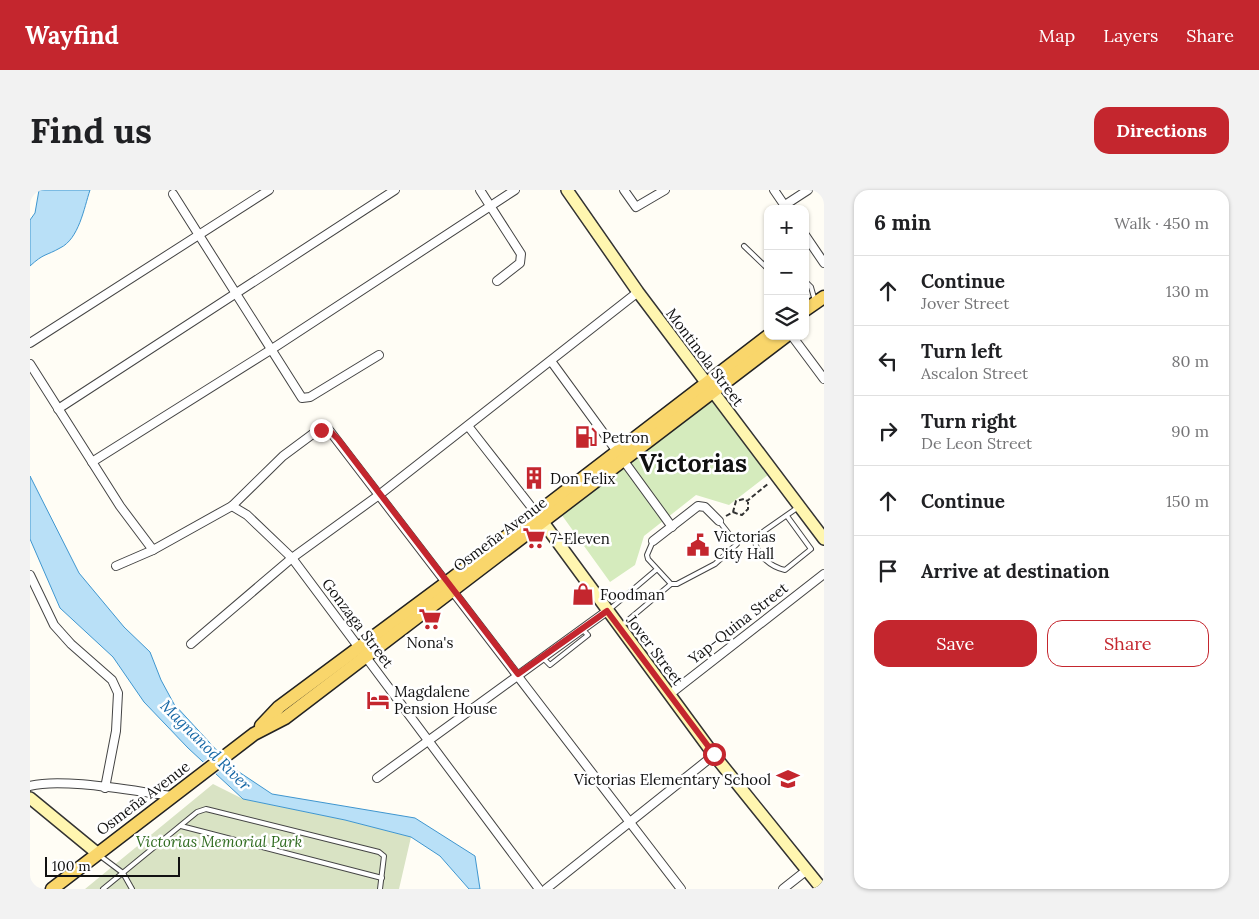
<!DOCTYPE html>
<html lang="en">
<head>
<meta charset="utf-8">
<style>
  body { margin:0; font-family:Lora,serif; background:#f2f2f2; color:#202124 }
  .controls { position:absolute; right:15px; top:15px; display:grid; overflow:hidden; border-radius:10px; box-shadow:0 1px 4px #0004 }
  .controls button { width:45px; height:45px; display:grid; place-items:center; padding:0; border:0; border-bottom:1px solid #e0e0e0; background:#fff; color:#202124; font:25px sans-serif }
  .scale { position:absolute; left:15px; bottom:12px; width:135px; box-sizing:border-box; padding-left:5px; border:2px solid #111; border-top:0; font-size:14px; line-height:18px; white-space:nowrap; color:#111; -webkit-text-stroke:4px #fff; paint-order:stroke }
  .stop { position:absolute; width:15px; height:15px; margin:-11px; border:4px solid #c4262e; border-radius:50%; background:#fff }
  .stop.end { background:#c4262e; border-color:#fff; box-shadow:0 1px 5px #0008 }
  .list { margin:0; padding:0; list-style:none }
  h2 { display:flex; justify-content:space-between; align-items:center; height:65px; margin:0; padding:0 20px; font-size:21px }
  h2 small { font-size:16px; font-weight:400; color:#757577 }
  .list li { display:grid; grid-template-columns:32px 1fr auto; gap:15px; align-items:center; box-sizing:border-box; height:70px; padding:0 20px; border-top:1px solid #e0e0e0 }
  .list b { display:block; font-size:19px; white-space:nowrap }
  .list p { margin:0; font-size:16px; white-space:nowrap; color:#757577 }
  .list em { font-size:16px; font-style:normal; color:#757577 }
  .actions { display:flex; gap:10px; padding:15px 20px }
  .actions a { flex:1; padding:11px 0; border:1px solid #c4262e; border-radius:15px; text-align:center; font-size:18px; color:#c4262e }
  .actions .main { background:#c4262e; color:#fff }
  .icon { flex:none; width:28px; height:28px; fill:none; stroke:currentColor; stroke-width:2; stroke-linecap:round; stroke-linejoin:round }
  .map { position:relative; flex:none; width:794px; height:699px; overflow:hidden; border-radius:15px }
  header { display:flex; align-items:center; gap:30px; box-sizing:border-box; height:70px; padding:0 25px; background:#c4262e; color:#fff }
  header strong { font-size:24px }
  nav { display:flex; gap:28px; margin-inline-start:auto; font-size:18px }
  .intro { display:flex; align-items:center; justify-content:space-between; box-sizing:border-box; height:120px; padding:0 30px }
  h1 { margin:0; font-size:35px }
  .button { padding:12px 22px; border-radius:15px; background:#c4262e; color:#fff; font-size:18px; font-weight:700 }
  main { display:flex; gap:30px; padding:0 30px }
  aside { flex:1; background:#fff; border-radius:15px; box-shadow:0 1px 4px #0004 }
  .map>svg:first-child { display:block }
  .green { fill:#d5ebbd }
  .cemetery { fill:#d9e3c4 }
  .water { fill:#b9e0f7; stroke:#3f96cf }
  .pier { fill:#fffdf5 }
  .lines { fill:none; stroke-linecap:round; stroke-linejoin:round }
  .lane-casing { stroke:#444; stroke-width:6 }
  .street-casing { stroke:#444; stroke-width:10 }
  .secondary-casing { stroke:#333; stroke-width:14 }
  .primary-casing { stroke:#222; stroke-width:15 }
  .path { stroke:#333; stroke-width:2; stroke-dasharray:5 2.5; stroke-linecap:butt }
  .lane { stroke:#fff; stroke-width:4 }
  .street { stroke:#fff; stroke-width:8 }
  .secondary { stroke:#fff6b0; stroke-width:11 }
  .primary { stroke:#f9d66b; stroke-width:12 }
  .route { stroke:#c4262e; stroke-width:6 }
  .labels { text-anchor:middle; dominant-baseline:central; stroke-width:5; stroke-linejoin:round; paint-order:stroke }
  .street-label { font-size:15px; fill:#111; stroke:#fff }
  .poi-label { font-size:15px; fill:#111; stroke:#fff; text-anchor:start }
  .park-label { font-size:15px; font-style:italic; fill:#2f6b1f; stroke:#fff }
  .water-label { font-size:16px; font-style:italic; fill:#1768a6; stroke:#fff }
  .town-label { font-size:25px; font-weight:bold; fill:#111; stroke:#fff }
</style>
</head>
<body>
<header>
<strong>Wayfind</strong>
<nav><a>Map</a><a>Layers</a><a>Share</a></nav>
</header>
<div class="intro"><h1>Find us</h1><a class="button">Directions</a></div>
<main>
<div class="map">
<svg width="794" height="699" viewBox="0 0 794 699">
  <rect width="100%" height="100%" fill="#fffdf5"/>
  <polygon class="green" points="681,210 738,285 699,315 666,305 614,346 605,375 580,392 531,324"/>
  <polygon class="cemetery" points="183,594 213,609 315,630 381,647 369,699 55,699"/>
  <g class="water">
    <path d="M9,0H60C54,18 49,49 30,58C16,66 14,63 0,76V30L5,23Z"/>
    <polygon points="0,286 49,383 94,437 120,462 131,490 144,514 203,578 242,604 385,628 445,666 450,699 439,699 410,666 381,647 315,630 213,609 158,558 114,512 83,467 30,418 0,349"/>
  </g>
  <polygon class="pier" points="188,560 200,573 184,585 171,574"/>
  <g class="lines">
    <defs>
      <g id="lane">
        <polyline points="714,56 738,79"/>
        <polyline points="775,91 781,97 785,111"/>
        <path d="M757,326L781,359L755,380C741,377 726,365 725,350L727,346L767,318"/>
        <polyline points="623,351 617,365 618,369 641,394"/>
        <polyline points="580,419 626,380"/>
        <polyline points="591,436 641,394 647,394 685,374 707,354 689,331"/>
        <polyline points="513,468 520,475 558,445 552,439"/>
        <polyline points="151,636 352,688"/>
        <polyline points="69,665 93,683 102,699"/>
        <polyline points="73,699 167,622 176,619 349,662 354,666 350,699"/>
      </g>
      <g id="street">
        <polyline points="450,0 491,64 490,73 467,91"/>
        <polyline points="594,0 606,17 635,0"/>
        <polyline points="744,0 757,19"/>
        <polyline points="143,4 272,208 280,207 349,165"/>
        <polyline points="755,15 778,0"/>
        <polyline points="775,45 794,73"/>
        <polyline points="762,146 794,189"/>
        <polyline points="0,153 239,0"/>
        <polyline points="521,171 642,337"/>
        <polyline points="0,174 90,316 123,360 202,316 253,266 284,243 291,240 299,240 651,699"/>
        <polyline points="28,219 365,0"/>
        <polyline points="438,236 506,323"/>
        <polyline points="62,272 242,159 485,0"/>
        <polyline points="202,316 217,325 262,368 509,699"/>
        <polyline points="623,351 668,316 675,317 689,331"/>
        <polyline points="86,376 123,360"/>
        <polyline points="0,385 24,435 41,454 82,490 88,503 86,541 75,598"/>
        <polyline points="161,454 262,368 349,305 608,102"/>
        <polyline points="640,504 794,384"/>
        <polyline points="347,588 577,421"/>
        <path d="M0,596C32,587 108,602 143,606"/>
        <polyline points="516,699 684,565"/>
        <polyline points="753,699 777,680"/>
      </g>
      <g id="secondary">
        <polyline points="537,0 608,102 794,349"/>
        <polyline points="507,324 684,565 792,699"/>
        <polyline points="0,608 67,663"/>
      </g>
      <g id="primary">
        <polyline points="775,120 794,107"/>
        <polyline points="231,536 249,517 416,393 738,146"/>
        <polyline points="22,699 224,544 255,528 756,146"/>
      </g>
    </defs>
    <use href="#lane" class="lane-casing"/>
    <use href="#street" class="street-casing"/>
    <use href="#secondary" class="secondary-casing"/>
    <use href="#primary" class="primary-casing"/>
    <g class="path">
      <polyline points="703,322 708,324 712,325 718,319 718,312"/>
      <polyline points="696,326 703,322 706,311 714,309 717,311 739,293"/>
    </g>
    <use href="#lane" class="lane"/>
    <use href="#street" class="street"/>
    <use href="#secondary" class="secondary"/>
    <use href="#primary" class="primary"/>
  </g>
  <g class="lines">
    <polyline class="route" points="291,240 299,240 308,249 488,484 577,421 684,564"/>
  </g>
  <defs>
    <symbol id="fuel-bare" viewBox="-9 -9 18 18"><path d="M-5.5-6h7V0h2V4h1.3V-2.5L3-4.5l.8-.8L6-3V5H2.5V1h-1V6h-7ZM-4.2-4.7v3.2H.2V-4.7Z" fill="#c4262e" stroke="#fff" stroke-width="2.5" paint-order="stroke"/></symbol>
    <symbol id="building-bare" viewBox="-9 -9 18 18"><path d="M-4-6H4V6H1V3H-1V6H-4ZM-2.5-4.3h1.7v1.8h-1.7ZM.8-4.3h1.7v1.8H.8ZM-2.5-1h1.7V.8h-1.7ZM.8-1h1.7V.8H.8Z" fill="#c4262e" stroke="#fff" stroke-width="2.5" paint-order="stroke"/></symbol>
    <symbol id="supermarket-bare" viewBox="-9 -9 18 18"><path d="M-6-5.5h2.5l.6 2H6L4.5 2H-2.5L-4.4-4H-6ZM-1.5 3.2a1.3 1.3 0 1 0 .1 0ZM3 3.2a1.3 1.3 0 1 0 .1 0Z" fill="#c4262e" stroke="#fff" stroke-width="2.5" paint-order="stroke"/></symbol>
    <symbol id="civic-bare" viewBox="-9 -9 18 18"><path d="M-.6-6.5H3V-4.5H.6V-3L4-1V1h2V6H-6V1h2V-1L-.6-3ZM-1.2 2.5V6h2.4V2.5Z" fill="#c4262e" stroke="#fff" stroke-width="2.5" paint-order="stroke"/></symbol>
    <symbol id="shop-bare" viewBox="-9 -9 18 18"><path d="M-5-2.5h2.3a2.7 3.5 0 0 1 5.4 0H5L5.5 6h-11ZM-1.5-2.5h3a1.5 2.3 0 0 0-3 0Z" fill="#c4262e" stroke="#fff" stroke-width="2.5" paint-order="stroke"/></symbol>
    <symbol id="hotel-bare" viewBox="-9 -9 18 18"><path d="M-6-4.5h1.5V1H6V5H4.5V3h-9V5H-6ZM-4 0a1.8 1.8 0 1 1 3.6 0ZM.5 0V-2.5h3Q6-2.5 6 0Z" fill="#c4262e" stroke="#fff" stroke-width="2.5" paint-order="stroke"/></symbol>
    <symbol id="school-bare" viewBox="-9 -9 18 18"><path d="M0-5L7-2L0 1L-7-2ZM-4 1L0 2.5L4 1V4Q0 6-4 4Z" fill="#c4262e" stroke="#fff" stroke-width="2.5" paint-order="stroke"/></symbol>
  </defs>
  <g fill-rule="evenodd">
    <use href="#fuel-bare" x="540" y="231" width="32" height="32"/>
    <use href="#building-bare" x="488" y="272" width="32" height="32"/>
    <use href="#supermarket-bare" x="488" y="332" width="32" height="32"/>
    <use href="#civic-bare" x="652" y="339" width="32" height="32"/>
    <use href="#shop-bare" x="537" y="388" width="32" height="32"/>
    <use href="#supermarket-bare" x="384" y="413" width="32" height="32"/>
    <use href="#hotel-bare" x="332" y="494" width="32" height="32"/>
    <use href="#school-bare" x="742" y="573" width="32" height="32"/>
  </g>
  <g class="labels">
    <g class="street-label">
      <text transform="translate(675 167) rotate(53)">Montinola Street</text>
      <text transform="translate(470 344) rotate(-37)">Osmeña Avenue</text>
      <text transform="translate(328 433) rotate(53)">Gonzaga Street</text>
      <text transform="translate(708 433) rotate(-38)">Yap-Quina Street</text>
      <text transform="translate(625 460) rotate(53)">Jover Street</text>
      <text transform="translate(113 608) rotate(-37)">Osmeña Avenue</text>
    </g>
    <g class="poi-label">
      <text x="572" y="247">Petron</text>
      <text x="520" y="288">Don Felix</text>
      <text x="684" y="346">Victorias<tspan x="684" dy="17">City Hall</tspan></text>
      <text x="520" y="348">7-Eleven</text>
      <text x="570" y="404">Foodman</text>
      <text x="400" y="452" text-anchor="middle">Nona's</text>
      <text x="364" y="501">Magdalene<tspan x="364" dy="17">Pension House</tspan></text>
      <text x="741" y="589" text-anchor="end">Victorias Elementary School</text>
    </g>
    <g class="park-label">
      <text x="189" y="651">Victorias Memorial Park</text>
    </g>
    <g class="water-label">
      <text transform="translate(176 555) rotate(45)">Magnanod River</text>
    </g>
    <g class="town-label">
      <text x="663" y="273">Victorias</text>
    </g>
  </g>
</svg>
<div class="controls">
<button>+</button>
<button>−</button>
<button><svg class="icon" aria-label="layers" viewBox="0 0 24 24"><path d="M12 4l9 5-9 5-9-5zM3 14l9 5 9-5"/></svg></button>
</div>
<div class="scale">100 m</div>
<div class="stop" style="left:684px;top:564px"></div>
<div class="stop end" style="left:291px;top:240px"></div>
</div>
<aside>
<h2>6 min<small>Walk · 450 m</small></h2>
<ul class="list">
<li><svg class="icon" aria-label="ahead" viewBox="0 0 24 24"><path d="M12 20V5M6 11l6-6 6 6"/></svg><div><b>Continue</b><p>Jover Street</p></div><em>130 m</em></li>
<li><svg class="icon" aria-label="left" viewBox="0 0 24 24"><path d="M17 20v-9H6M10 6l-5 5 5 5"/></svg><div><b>Turn left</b><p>Ascalon Street</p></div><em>80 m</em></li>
<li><svg class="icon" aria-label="right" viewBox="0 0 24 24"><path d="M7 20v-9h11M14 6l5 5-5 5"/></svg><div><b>Turn right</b><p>De Leon Street</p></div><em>90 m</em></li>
<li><svg class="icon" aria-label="ahead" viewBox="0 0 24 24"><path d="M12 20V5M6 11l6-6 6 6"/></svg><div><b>Continue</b></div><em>150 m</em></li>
<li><svg class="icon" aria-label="arrive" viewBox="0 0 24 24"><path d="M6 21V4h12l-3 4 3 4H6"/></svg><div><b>Arrive at destination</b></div></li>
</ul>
<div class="actions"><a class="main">Save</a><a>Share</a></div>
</aside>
</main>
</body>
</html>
